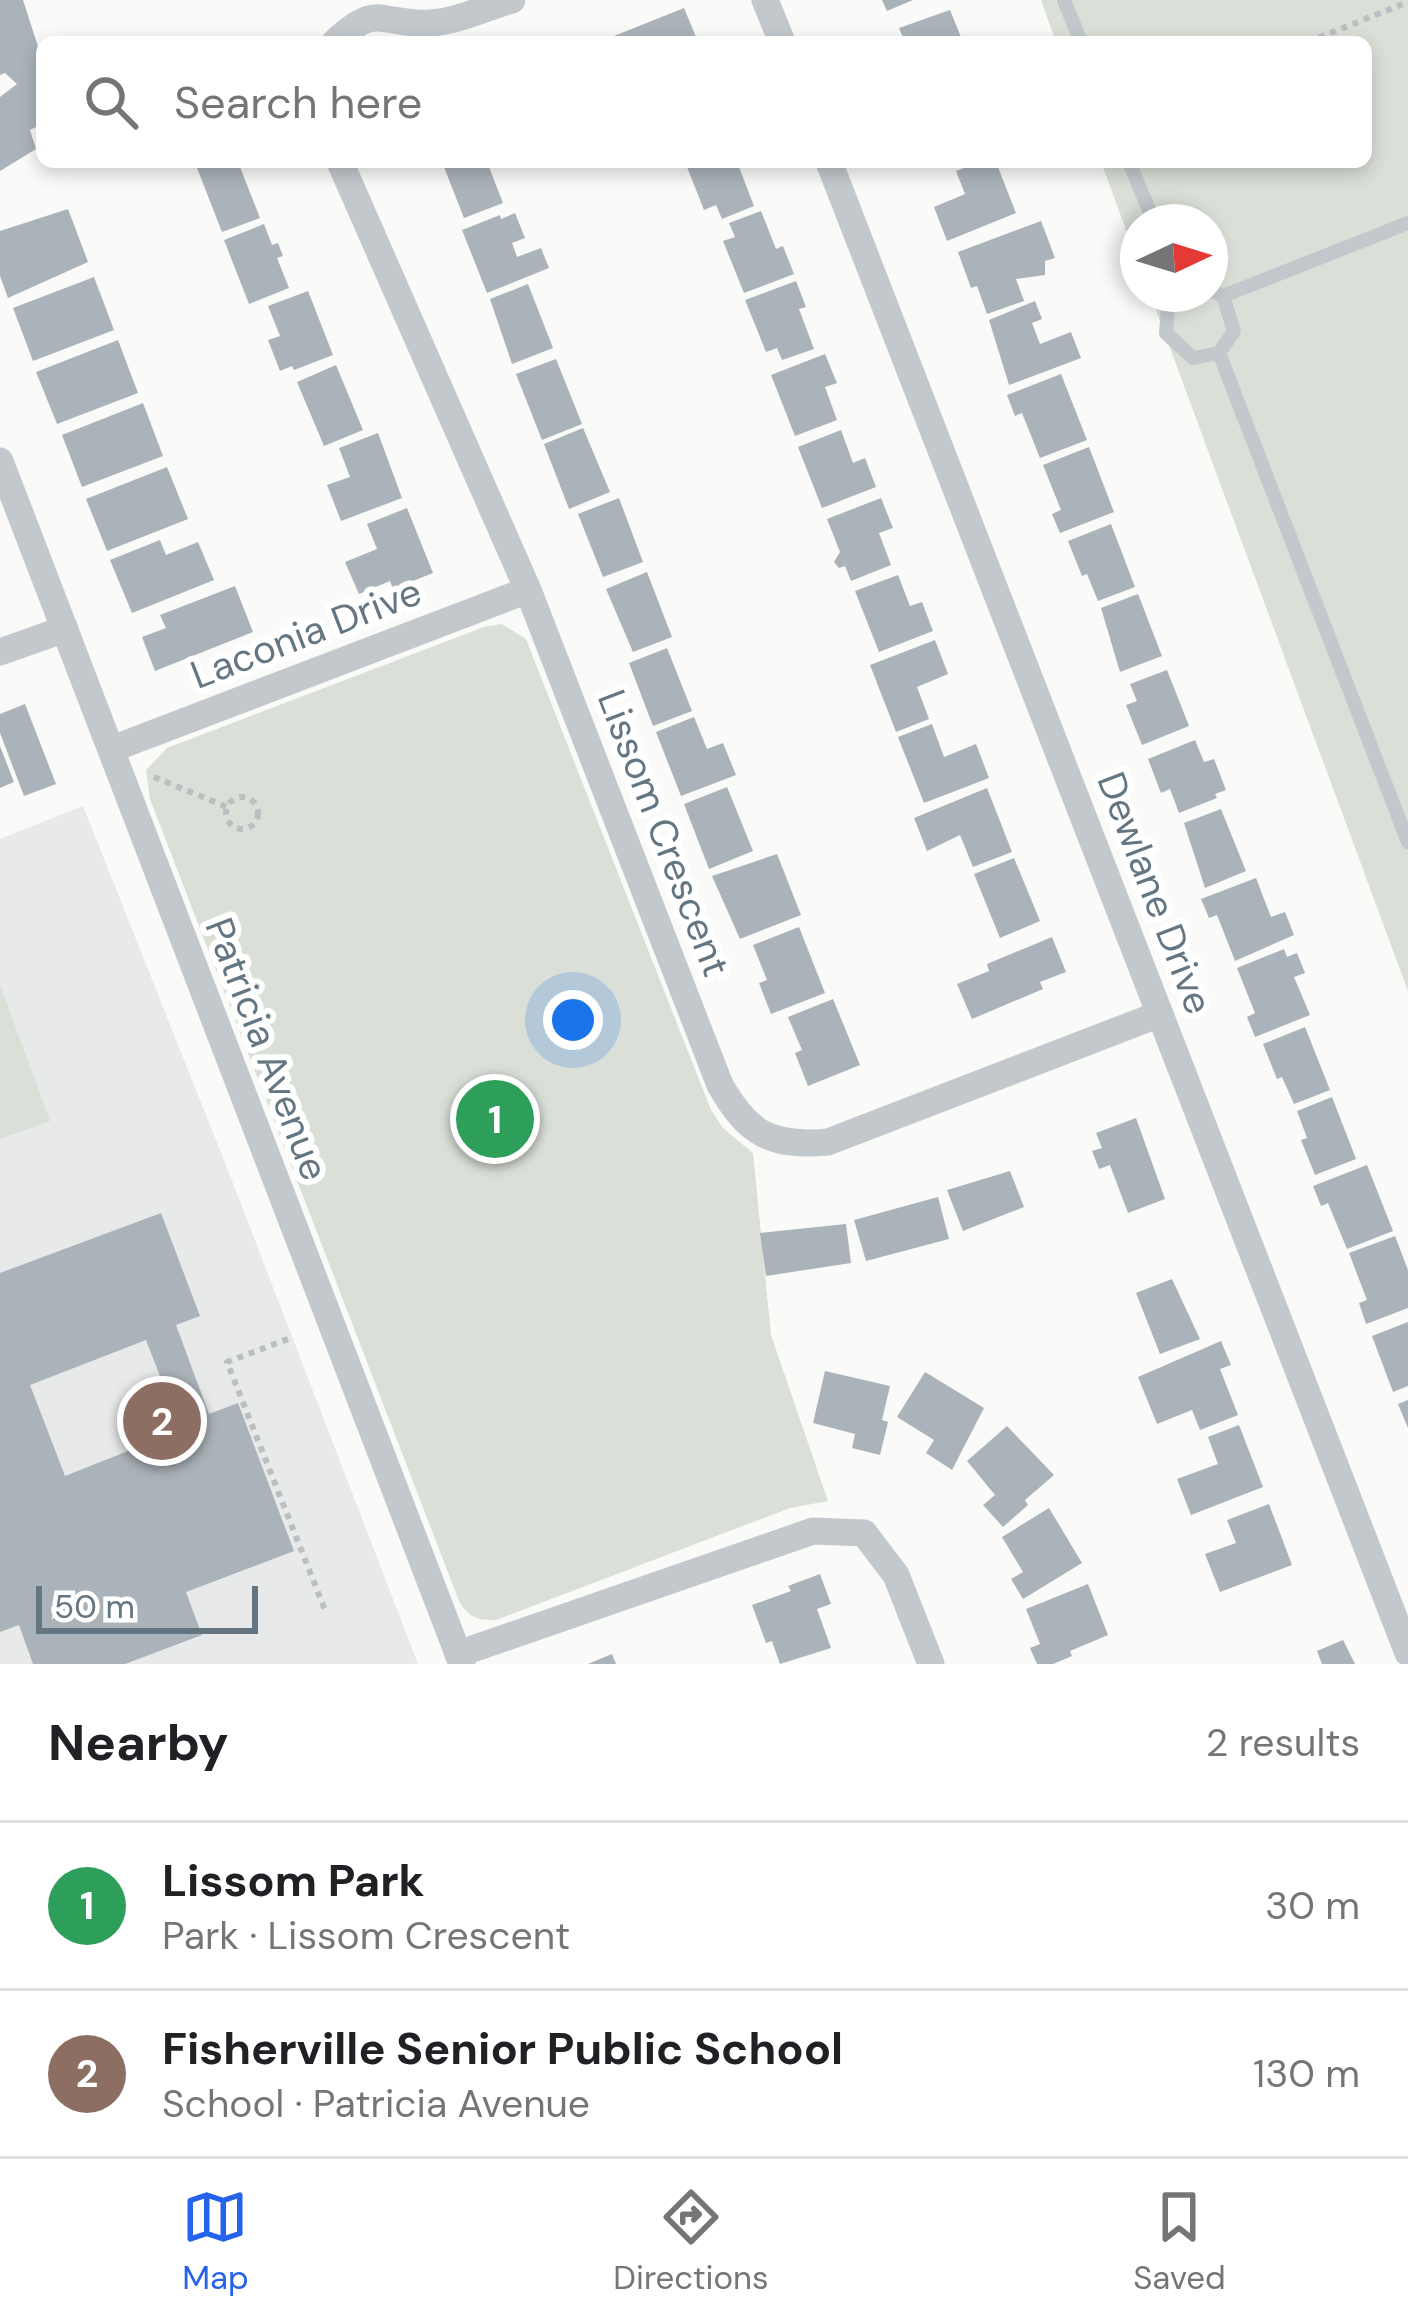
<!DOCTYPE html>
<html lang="en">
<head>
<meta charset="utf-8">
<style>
  body { margin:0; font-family:"DM Sans",sans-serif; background:#f6f6f6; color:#202124 }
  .compass { position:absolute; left:1120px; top:204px; width:108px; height:108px; border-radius:50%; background:#fff; box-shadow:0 6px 18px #0003; rotate:86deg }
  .scale { position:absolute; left:36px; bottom:30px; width:222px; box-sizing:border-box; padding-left:12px; border:6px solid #657683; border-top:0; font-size:33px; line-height:42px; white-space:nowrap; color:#657683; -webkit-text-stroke:9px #fff; paint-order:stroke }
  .you { position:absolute; left:573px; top:1020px; width:42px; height:42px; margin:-30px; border:9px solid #fff; border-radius:50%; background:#1a73e8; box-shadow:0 0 0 18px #1a73e833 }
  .badge { display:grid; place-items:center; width:78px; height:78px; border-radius:50%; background:#2563eb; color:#fff; font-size:39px; font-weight:700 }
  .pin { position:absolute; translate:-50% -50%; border:6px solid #fff; box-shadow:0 3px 12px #0006 }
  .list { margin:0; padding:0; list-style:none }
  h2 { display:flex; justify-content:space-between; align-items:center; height:156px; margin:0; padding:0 48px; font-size:51px }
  h2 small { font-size:39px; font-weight:400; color:#757577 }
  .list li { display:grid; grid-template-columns:78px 1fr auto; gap:36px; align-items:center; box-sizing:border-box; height:168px; padding:0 48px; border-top:3px solid #e0e0e0 }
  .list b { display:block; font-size:45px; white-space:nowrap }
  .list p { margin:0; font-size:39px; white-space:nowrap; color:#757577 }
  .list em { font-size:39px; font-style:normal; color:#757577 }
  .icon { flex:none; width:66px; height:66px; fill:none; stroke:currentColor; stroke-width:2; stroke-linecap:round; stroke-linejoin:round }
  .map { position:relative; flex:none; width:1408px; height:1664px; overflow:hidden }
  .search { position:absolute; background:#fff; box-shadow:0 6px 18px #0003; left:36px; right:36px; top:36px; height:132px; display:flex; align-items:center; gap:30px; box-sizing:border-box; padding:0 42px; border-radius:18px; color:#757577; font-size:45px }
  .sheet { height:492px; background:#fff }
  nav { display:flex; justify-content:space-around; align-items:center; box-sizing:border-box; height:168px; border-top:3px solid #e0e0e0; background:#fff; font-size:33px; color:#757577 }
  nav a { display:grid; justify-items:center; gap:6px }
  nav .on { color:#2563eb }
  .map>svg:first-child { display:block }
  .built { fill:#e8e9e9 }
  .green { fill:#dadfd7 }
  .building { fill:#aab3b9; fill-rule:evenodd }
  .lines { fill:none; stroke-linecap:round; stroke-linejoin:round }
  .path { stroke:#bbbfc2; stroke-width:6; stroke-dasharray:6 6; stroke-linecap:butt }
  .service { stroke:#c3c8cc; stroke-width:14 }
  .minor { stroke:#c3c8cc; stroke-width:27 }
  .labels { text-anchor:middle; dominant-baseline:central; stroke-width:12; stroke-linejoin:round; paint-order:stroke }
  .street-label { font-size:39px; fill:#657683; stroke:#fff }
</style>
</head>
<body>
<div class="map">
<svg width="1408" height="1664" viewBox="0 0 1408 1664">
  <rect width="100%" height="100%" fill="#fafaf8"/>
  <polygon class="built" points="83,806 231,1178 418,1664 0,1664 0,839"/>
  <g class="green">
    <polygon points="1041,0 1408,0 1408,991 1150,294 1210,294 1210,222 1138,222 1138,262 1101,162 1366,162 1366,42 1056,42"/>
    <path d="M502,624L526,639L711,1110L723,1128L753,1153L771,1335L828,1501L790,1508L496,1620C478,1621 468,1617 459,1601L150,799L146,770L167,748L484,627Z"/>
    <polygon points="0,985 50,1121 0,1139"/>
  </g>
  <g class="building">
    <polygon points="0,0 23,0 42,59 42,124 30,130 36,149 0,171 0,97 17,84 5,73 0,75"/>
    <polygon points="882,0 913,0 887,11"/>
    <polygon points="684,8 698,42 599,42"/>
    <polygon points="950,10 963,42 905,42 899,28"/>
    <polygon points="212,162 238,162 260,218 222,232 197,168"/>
    <polygon points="442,162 502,162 489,167 503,203 464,218"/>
    <polygon points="685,162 751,162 739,167 754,206 722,219 716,205 704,210"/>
    <polygon points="980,162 996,162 1016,213 947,241 934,207 965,194 956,171"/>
    <polygon points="68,209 88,262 8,298 0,276 0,231"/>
    <polygon points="761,211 776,249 783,246 794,274 744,293 723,241 735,237 729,223"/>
    <polygon points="515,213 525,238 512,243 517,257 541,248 549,268 487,293 462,230 500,215 501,219"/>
    <polygon points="1041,221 1055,258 1045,261 1045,275 1016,279 1024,301 987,314 977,286 971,288 958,252"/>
    <polygon points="264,224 272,245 278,243 283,256 277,258 289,288 249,304 224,240"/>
    <polygon points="94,277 114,330 33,361 13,308"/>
    <polygon points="796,281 806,307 799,309 814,349 782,360 777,348 766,352 745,300"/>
    <polygon points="528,284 553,348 512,364 490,299"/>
    <polygon points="308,291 333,355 294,370 292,366 280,371 268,340 280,336 268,306"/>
    <polygon points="1035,301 1042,319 1032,323 1040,344 1071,332 1081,358 1009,385 989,320"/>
    <polygon points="118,340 138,393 57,424 36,372"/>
    <polygon points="825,354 837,383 825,387 837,420 795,436 771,375"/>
    <polygon points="556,359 582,424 542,440 516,374"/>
    <polygon points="336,365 363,430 324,446 297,382"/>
    <polygon points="1061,374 1087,440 1040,458 1022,413 1015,416 1007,395"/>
    <polygon points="143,403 163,456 82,487 62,435"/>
    <polygon points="583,428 610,492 569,509 544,444"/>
    <polygon points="841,430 853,463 865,458 876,487 822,508 798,447"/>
    <polygon points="378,433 402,498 341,521 327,485 350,477 339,448"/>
    <polygon points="1089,447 1114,512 1060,533 1052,514 1061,510 1043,465"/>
    <polygon points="167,467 188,519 107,551 86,499"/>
    <polygon points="619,498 643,562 603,577 578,514"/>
    <polygon points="881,498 893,528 879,533 891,565 851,581 845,566 839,568 834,562 840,552 827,519"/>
    <polygon points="407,508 433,573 393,589 390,581 359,594 345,562 377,549 367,524"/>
    <polygon points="1111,524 1135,587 1098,601 1087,574 1082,576 1068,541"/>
    <polygon points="160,540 166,555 198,542 214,580 132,613 110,560"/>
    <polygon points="647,572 672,637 633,652 606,589"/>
    <polygon points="898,575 910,606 922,602 933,631 879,652 855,591"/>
    <polygon points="235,586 253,632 155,671 142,637 166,628 160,615"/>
    <polygon points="1138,594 1162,656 1120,672 1101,608"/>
    <polygon points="935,640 948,674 917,687 929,719 896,732 870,665"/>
    <polygon points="667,648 692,711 653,726 629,663"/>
    <polygon points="1167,670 1189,726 1142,745 1126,705 1137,701 1130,684"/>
    <polygon points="25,704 56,784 24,796 0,733 0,714"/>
    <polygon points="694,717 707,749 723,743 736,775 681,796 656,732"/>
    <polygon points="932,724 944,757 976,744 989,778 924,803 898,737"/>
    <polygon points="1195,740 1204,762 1214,759 1226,790 1215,794 1217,798 1179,813 1170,789 1161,793 1148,759"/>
    <polygon points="0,746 14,782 0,788"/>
    <polygon points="727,787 753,851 709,869 684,804"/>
    <polygon points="987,788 1012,852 973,867 960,835 927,851 914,818"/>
    <polygon points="1221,809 1246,871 1205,888 1184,823"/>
    <polygon points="777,854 801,915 740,939 712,876"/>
    <polygon points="1014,858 1040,921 1000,938 974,874"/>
    <polygon points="1256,878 1271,917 1285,912 1294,935 1235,961 1217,915 1209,918 1201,899"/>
    <polygon points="799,927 825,993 771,1014 759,983 767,980 753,945"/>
    <polygon points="1052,937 1066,972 1040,982 1043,989 972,1019 957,984 989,971 987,964"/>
    <polygon points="1284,949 1287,957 1297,953 1305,973 1294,977 1310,1015 1255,1037 1247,1017 1255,1013 1237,968"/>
    <polygon points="833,999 860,1065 808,1086 795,1053 802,1050 788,1017"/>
    <polygon points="1305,1027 1330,1090 1294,1104 1282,1077 1277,1079 1263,1044"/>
    <polygon points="1332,1097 1356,1159 1315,1175 1301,1140 1307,1138 1297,1111"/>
    <polygon points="1136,1118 1165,1199 1128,1213 1110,1165 1099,1169 1092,1151 1102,1148 1096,1133"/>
    <polygon points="1367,1165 1393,1231 1347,1249 1328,1203 1321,1206 1313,1186"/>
    <polygon points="1010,1171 1024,1207 963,1231 947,1190"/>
    <polygon points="938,1197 949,1239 866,1261 854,1220"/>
    <path d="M161,1213L200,1316L176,1325L209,1414L238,1403L294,1551L186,1592L202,1635L125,1664H33L19,1625L0,1632V1273ZM146,1340L181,1430L65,1476L30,1385Z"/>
    <polygon points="846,1224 851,1263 766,1276 760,1233"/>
    <polygon points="1395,1236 1408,1270 1408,1308 1366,1324 1359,1303 1367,1300 1349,1253"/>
    <polygon points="1172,1279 1200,1339 1160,1354 1136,1293"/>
    <polygon points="1408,1322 1408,1386 1393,1392 1372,1336"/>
    <polygon points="1221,1341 1231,1365 1220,1369 1238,1415 1200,1430 1192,1410 1157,1424 1138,1377"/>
    <polygon points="825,1371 890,1386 882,1420 888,1422 880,1455 852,1448 855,1434 813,1423"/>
    <polygon points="925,1372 984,1408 952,1470 926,1453 934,1440 897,1417"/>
    <polygon points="1408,1400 1408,1428 1398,1404"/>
    <polygon points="1239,1425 1263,1487 1191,1515 1177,1479 1218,1464 1208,1437"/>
    <polygon points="1007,1426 1054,1475 1025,1500 1028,1505 1003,1527 983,1505 995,1495 967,1461"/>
    <polygon points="1269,1504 1292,1565 1220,1592 1205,1554 1236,1543 1227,1520"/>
    <polygon points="1049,1508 1082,1563 1023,1599 1011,1579 1023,1572 1002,1537"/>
    <polygon points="820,1574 831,1604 817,1609 831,1648 780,1664 772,1641 766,1643 752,1605 791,1591 788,1586"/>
    <polygon points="1088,1584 1108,1635 1070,1651 1072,1656 1053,1664 1037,1664 1030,1648 1040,1644 1026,1609"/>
    <polygon points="1343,1640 1355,1664 1322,1664 1317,1651"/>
    <polygon points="612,1654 616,1664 588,1664"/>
  </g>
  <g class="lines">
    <g class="path">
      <polyline points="1308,42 1408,2"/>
      <polyline points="154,777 227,807"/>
      <circle cx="242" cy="813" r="16"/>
      <polyline points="288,1339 227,1362 325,1610"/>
    </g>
    <g class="service">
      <polyline points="1064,0 1081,42"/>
      <polyline points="1129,162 1154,222"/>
      <polyline points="1210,290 1223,296 1408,223"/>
      <polyline points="1180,294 1168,307 1166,333 1193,358 1219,353 1234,331 1223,296"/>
      <polyline points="1219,353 1408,842"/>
    </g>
    <g class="minor">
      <polyline points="765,0 782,42"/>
      <path d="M335,42C380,0 379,26 430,23C456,22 487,7 512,0"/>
      <path d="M340,162L528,590L720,1085C748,1134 771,1147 828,1142L1160,1014"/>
      <polyline points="829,162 1408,1653"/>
      <polyline points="0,461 462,1664"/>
      <polyline points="0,652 65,629"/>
      <polyline points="112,749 528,590"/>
      <polyline points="458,1654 813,1531 864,1533 896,1575 931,1664"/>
    </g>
  </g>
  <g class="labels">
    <g class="street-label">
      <text transform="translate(306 633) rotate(-21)">Laconia Drive</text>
      <text transform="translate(664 833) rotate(69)">Lissom Crescent</text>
      <text transform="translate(1155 893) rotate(69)">Dewlane Drive</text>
      <text transform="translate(267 1049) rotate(69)">Patricia Avenue</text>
    </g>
  </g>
</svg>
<svg class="compass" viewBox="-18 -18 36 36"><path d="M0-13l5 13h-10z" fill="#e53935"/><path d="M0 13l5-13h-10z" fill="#757577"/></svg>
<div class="scale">50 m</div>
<div class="you"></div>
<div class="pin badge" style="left:495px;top:1119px;background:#2e9e5b">1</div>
<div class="pin badge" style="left:162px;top:1421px;background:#8d6e63">2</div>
<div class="search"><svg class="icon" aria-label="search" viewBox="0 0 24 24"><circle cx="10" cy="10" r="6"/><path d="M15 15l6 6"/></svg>Search here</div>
</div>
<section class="sheet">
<h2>Nearby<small>2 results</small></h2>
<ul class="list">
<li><span class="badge" style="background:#2e9e5b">1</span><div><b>Lissom Park</b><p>Park · Lissom Crescent</p></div><em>30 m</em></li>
<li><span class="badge" style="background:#8d6e63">2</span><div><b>Fisherville Senior Public School</b><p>School · Patricia Avenue</p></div><em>130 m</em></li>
</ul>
</section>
<nav>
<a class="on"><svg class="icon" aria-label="map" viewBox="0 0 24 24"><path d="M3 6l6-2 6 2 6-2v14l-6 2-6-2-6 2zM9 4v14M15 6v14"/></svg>Map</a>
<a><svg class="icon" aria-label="directions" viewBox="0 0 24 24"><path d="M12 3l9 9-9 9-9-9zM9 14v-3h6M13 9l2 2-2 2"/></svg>Directions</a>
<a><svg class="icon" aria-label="saved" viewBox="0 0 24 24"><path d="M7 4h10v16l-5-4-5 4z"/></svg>Saved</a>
</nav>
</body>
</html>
